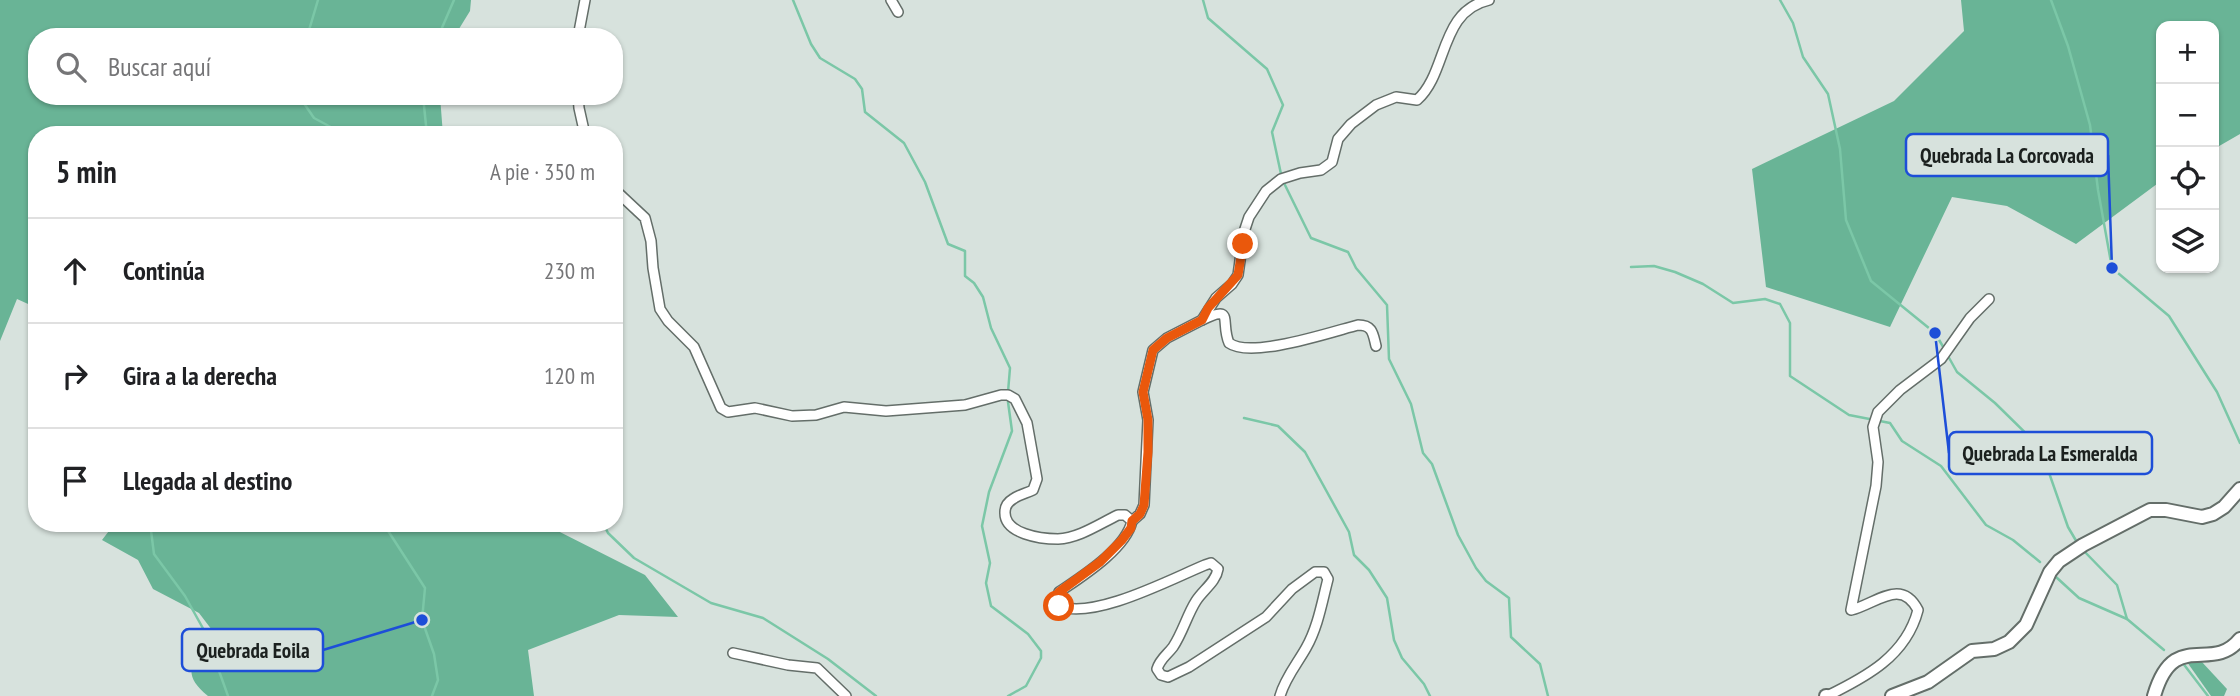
<!DOCTYPE html>
<html lang="es">
<head>
<meta charset="utf-8">
<style>
  body { margin:0; font-family:"PT Sans Narrow",sans-serif; background:#f2f2f2; color:#202124 }
  .controls { position:absolute; right:21px; top:21px; display:grid; overflow:hidden; border-radius:14px; box-shadow:0 2px 5px #0004 }
  .controls button { width:63px; height:63px; display:grid; place-items:center; padding:0; border:0; border-bottom:2px solid #e0e0e0; background:#fff; color:#202124; font:35px sans-serif }
  .stop { position:absolute; width:21px; height:21px; margin:-16px; border:5px solid #ea580c; border-radius:50%; background:#fff }
  .stop.end { background:#ea580c; border-color:#fff; box-shadow:0 2px 7px #0008 }
  .list { margin:0; padding:0; list-style:none }
  h2 { display:flex; justify-content:space-between; align-items:center; height:91px; margin:0; padding:0 28px; font-size:30px }
  h2 small { font-size:23px; font-weight:400; color:#757577 }
  .list li { display:grid; grid-template-columns:46px 1fr auto; gap:21px; align-items:center; box-sizing:border-box; height:105px; padding:0 28px; border-top:2px solid #e0e0e0 }
  .list b { display:block; font-size:26px; white-space:nowrap }
  .list em { font-size:23px; font-style:normal; color:#757577 }
  .icon { flex:none; width:38px; height:38px; fill:none; stroke:currentColor; stroke-width:2; stroke-linecap:round; stroke-linejoin:round }
  .map { position:relative; flex:none; width:2240px; height:696px; overflow:hidden }
  .search { position:absolute; background:#fff; box-shadow:0 2px 5px #0004; left:28px; top:28px; width:595px; height:77px; display:flex; align-items:center; gap:18px; box-sizing:border-box; padding:0 24px; border-radius:28px; color:#757577; font-size:26px }
  .panel { position:absolute; background:#fff; box-shadow:0 2px 5px #0004; left:28px; top:126px; width:595px; height:406px; border-radius:28px }
  .map>svg:first-child { display:block }
  .forest { fill:#69b496 }
  .lines { fill:none; stroke-linecap:round; stroke-linejoin:round }
  .stream { stroke:#7bc7a7; stroke-width:2.5 }
  .minor-casing { stroke:#646e69; stroke-width:12 }
  .secondary-casing { stroke:#646e69; stroke-width:16 }
  .minor { stroke:#fff; stroke-width:9 }
  .secondary { stroke:#fff; stroke-width:12 }
  .route { stroke:#ea580c; stroke-width:9 }
  .leader { fill:none; stroke:#1d4ed8; stroke-width:2.5 }
  .callout-dot { fill:#1d4ed8; stroke:#d7e2dd; stroke-width:2.5 }
  .callout { fill:#d7e2dd; stroke:#1d4ed8; stroke-width:2.5 }
  .callout-label { font-size:21px; text-anchor:middle; font-weight:bold; fill:#1b201e }
</style>
</head>
<body>
<div class="map">
<svg width="2240" height="696" viewBox="0 0 2240 696">
  <rect width="100%" height="100%" fill="#d7e2dd"/>
  <g class="forest">
    <polygon points="0,0 471,0 470,11 454,37 37,37 37,96 440,96 443,135 37,135 37,308 17,299 0,341"/>
    <polygon points="1961,0 2240,0 2240,134 2214,149 2214,26 2161,26 2161,181 2076,244 2007,206 1952,197 1890,327 1766,287 1752,169 1894,101 1964,31"/>
    <path d="M115,523H542L645,575L678,617L619,615L528,650L534,696H208C176,671 197,656 215,634L199,613L153,589L138,560L102,540Z"/>
    <polygon points="2201,661 2227,689 2224,696 2211,696 2187,662"/>
  </g>
  <g class="lines">
    <g class="stream">
      <polyline points="793,0 811,44 820,58 855,79 862,89 865,112 904,143 925,182 948,244 965,251 965,276 974,283 983,297 991,328 1010,368 1008,392"/>
      <polyline points="1203,0 1208,18 1267,69 1283,105 1272,132 1281,174"/>
      <polyline points="1780,0 1793,23 1803,57 1828,94 1840,149 1846,220 1871,281 1935,333 1945,350"/>
      <polyline points="2051,0 2068,46 2090,125 2098,190 2112,268 2169,316 2217,392 2240,443"/>
      <polyline points="307,37 318,0"/>
      <polyline points="438,37 454,0"/>
      <polyline points="299,96 314,118 340,132 340,135"/>
      <polyline points="423,96 427,135"/>
      <polyline points="1283,181 1311,238 1348,252 1356,268 1387,305 1389,359 1411,404 1423,453 1432,464 1458,535 1476,568 1486,581 1509,598 1511,637 1540,664 1548,696"/>
      <polyline points="1631,267 1654,266 1675,272 1703,284 1733,303 1765,299 1780,304 1790,323 1790,376 1849,415 1890,423 1902,441 1941,466 1986,525 2013,540 2040,562"/>
      <polyline points="1948,356 1957,372 1995,403 2040,447 2068,527 2078,544"/>
      <polyline points="1244,418 1278,426 1305,452 1349,532 1354,555 1369,570 1387,598 1394,640 1402,658 1424,684 1430,696"/>
      <polyline points="150,523 154,554 185,596 205,632 228,696"/>
      <polyline points="383,523 425,588 422,620 434,654 438,680 432,696"/>
      <polyline points="603,523 608,533 634,558 711,603 763,618 828,659 876,696"/>
      <polyline points="2082,549 2117,585 2127,619 2164,650"/>
      <polyline points="2056,577 2079,598 2127,619"/>
      <polyline points="2182,662 2208,696"/>
      <polyline points="1008,696 1026,686 1041,658 1041,651 1028,634 991,606 986,583 990,563 982,526 989,492 1012,431 1008,402"/>
    </g>
    <defs>
      <g id="minor">
        <polyline points="891,0 898,12"/>
        <polyline points="578,37 585,0"/>
        <polyline points="578,96 579,108 585,135"/>
        <path d="M614,189L645,218L651,241L653,268L660,309L668,321L694,347L721,408L728,412L755,408L792,416L816,415L844,407L886,411L965,405L1001,395H1008L1015,399L1027,423L1037,479L1033,490C1027,493 1018,495 1013,499C1008,502 1005,507 1005,512C1004,534 1041,539 1058,539C1079,538 1099,524 1118,515H1125L1132,521C1126,549 1081,577 1059,592L1057,600L1059,606C1094,620 1171,579 1205,565L1211,563L1218,569C1216,582 1203,590 1196,601C1187,615 1183,632 1173,647C1167,655 1160,659 1157,669L1161,675L1168,677L1189,667L1266,617L1292,589L1315,572H1324L1328,579C1322,602 1318,627 1306,648C1297,664 1285,678 1280,696"/>
        <path d="M1202,320C1235,304 1220,322 1229,343C1251,359 1331,332 1358,325C1373,325 1373,334 1376,346"/>
        <path d="M1132,521L1140,514L1144,505L1148,420L1143,392L1153,350L1167,338L1202,320L1216,298L1232,284L1238,275L1244,232L1249,217L1266,191L1281,179L1300,173L1321,170L1332,162L1338,139L1351,124L1376,105L1396,97L1417,100C1448,73 1439,11 1489,0"/>
        <polyline points="733,653 788,665 817,668 846,696"/>
        <path d="M1827,696C1866,677 1906,656 1918,610C1901,577 1876,604 1851,610L1876,486L1878,462L1873,427L1878,412L1900,390L1941,359L1970,318L1989,299"/>
      </g>
      <g id="secondary">
        <polyline points="1826,696 1827,696"/>
        <polyline points="1892,696 1928,682 1972,651 1994,649 2009,642 2026,625 2050,572 2059,561 2083,545 2150,510 2166,510 2202,517 2213,514 2224,507 2240,489"/>
        <path d="M2154,696C2174,627 2211,675 2240,639"/>
      </g>
    </defs>
    <use href="#minor" class="minor-casing"/>
    <use href="#secondary" class="secondary-casing"/>
    <use href="#minor" class="minor"/>
    <use href="#secondary" class="secondary"/>
  </g>
  <g class="lines">
    <polyline class="route" points="1059,606 1057,600 1059,592 1100,562 1122,540 1131,528 1132,521 1140,514 1144,505 1148,452 1148,420 1143,392 1153,350 1167,338 1202,320 1208,308 1238,275 1243,244"/>
  </g>
  <path class="leader" d="M2112 268L2108 155M1935 333L1949 453M422 620L323 650"/>
  <g class="callout-dot">
    <circle cx="2112" cy="268" r="7"/>
    <circle cx="1935" cy="333" r="7"/>
    <circle cx="422" cy="620" r="7"/>
  </g>
  <g class="callout">
    <rect x="1906" y="134" width="202" height="42" rx="7"/>
    <rect x="1949" y="432" width="203" height="42" rx="7"/>
    <rect x="182" y="629" width="141" height="42" rx="7"/>
  </g>
  <g class="callout-label">
    <text x="2007" y="163">Quebrada La Corcovada</text>
    <text x="2050" y="461">Quebrada La Esmeralda</text>
    <text x="253" y="658">Quebrada Eoila</text>
  </g>
</svg>
<div class="controls">
<button>+</button>
<button>−</button>
<button><svg class="icon" aria-label="locate" viewBox="0 0 24 24"><circle cx="12" cy="12" r="6"/><path d="M12 2v4M12 18v4M2 12h4M18 12h4"/></svg></button>
<button><svg class="icon" aria-label="layers" viewBox="0 0 24 24"><path d="M12 4l9 5-9 5-9-5zM3 14l9 5 9-5"/></svg></button>
</div>
<div class="stop" style="left:1059px;top:606px"></div>
<div class="stop end" style="left:1243px;top:244px"></div>
<div class="search"><svg class="icon" aria-label="search" viewBox="0 0 24 24"><circle cx="10" cy="10" r="6"/><path d="M15 15l6 6"/></svg>Buscar aquí</div>
<section class="panel">
<h2>5 min<small>A pie · 350 m</small></h2>
<ul class="list">
<li><svg class="icon" aria-label="ahead" viewBox="0 0 24 24"><path d="M12 20V5M6 11l6-6 6 6"/></svg><div><b>Continúa</b></div><em>230 m</em></li>
<li><svg class="icon" aria-label="right" viewBox="0 0 24 24"><path d="M7 20v-9h11M14 6l5 5-5 5"/></svg><div><b>Gira a la derecha</b></div><em>120 m</em></li>
<li><svg class="icon" aria-label="arrive" viewBox="0 0 24 24"><path d="M6 21V4h12l-3 4 3 4H6"/></svg><div><b>Llegada al destino</b></div></li>
</ul>
</section>
</div>
</body>
</html>
